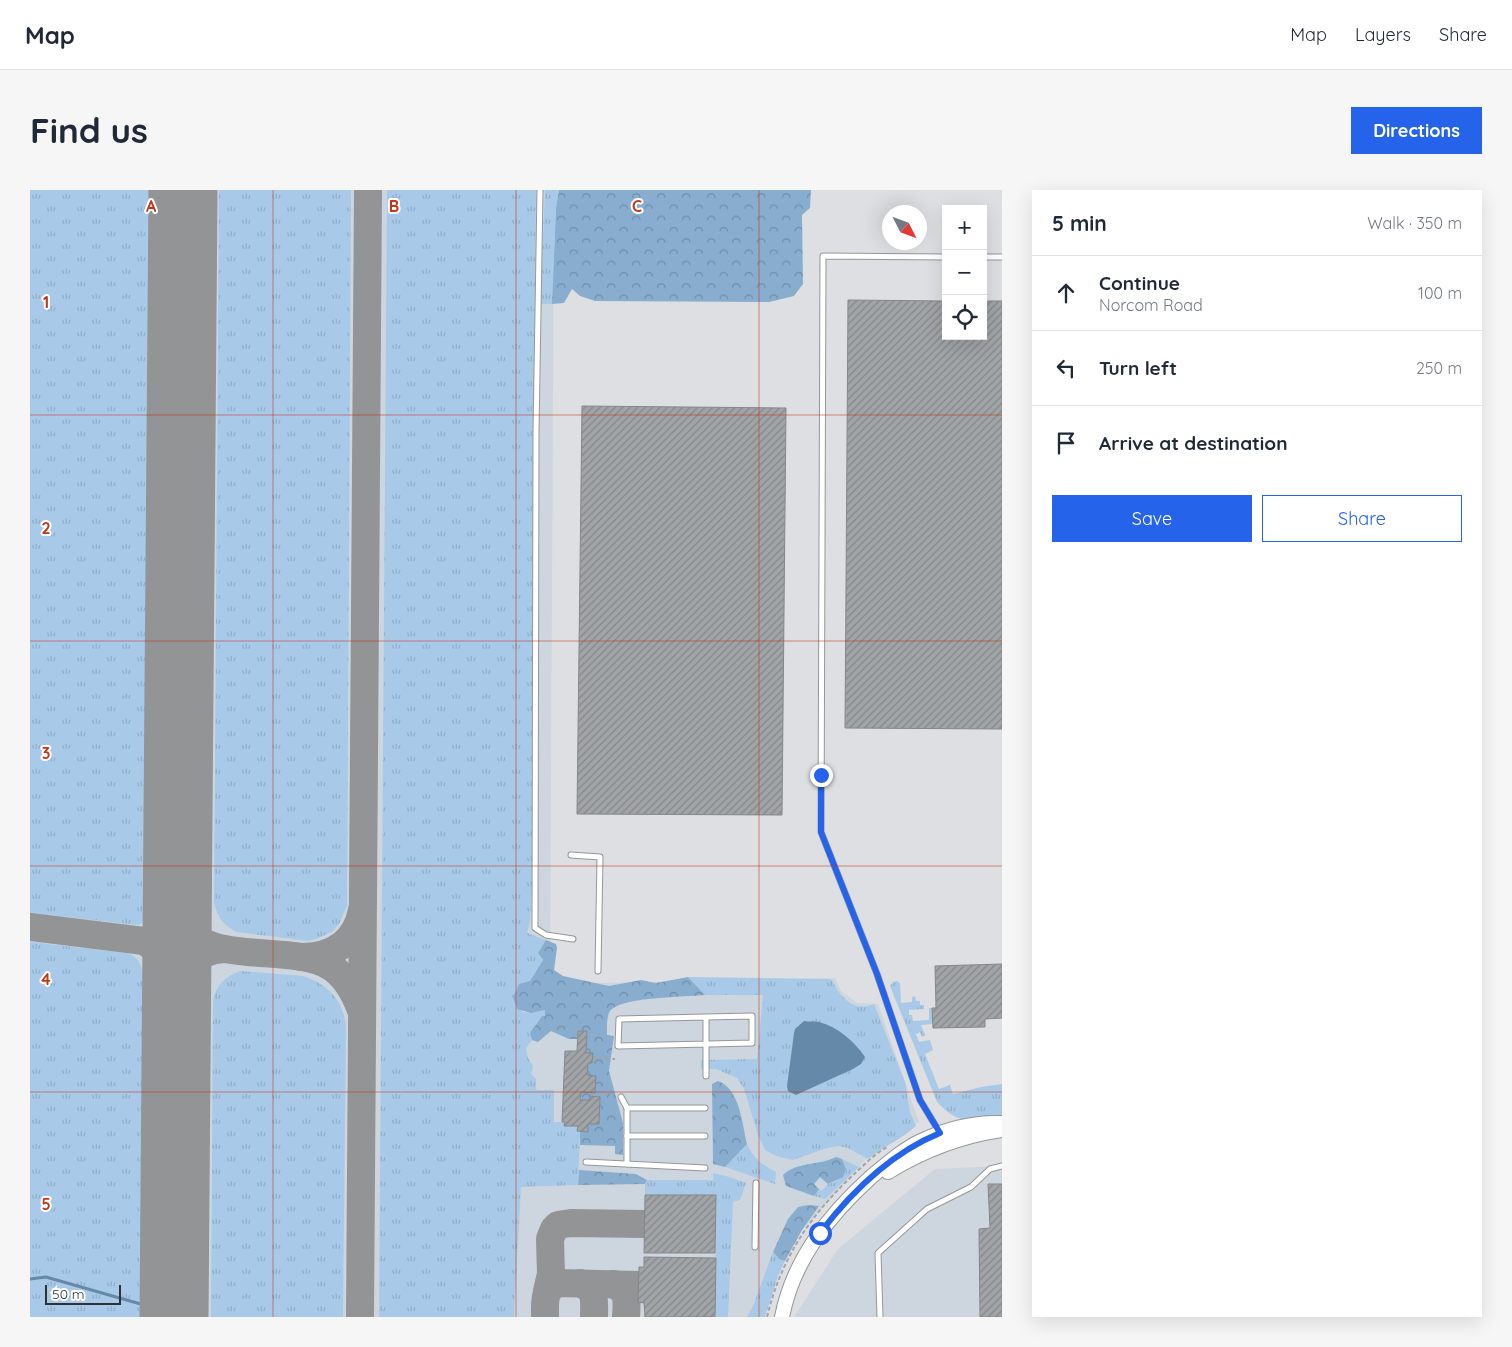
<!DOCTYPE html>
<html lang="en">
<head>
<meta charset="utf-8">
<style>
  body { margin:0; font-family:Quicksand,sans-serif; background:#f6f6f7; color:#1f2937 }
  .controls { position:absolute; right:15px; top:15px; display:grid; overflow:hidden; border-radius:0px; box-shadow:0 5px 20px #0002 }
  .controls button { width:45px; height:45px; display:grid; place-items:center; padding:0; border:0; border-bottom:1px solid #e0e1e3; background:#fff; color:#1f2937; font:25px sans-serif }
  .compass { position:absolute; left:852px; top:15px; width:45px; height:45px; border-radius:50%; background:#fff; box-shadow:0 5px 20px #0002; rotate:132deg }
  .scale { position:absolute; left:15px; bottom:12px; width:76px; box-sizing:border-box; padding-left:5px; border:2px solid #303132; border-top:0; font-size:14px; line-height:18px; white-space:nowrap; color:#303132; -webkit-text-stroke:4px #fff; paint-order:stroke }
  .stop { position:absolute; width:15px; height:15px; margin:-11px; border:4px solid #2563eb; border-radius:50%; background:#fff }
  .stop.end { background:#2563eb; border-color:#fff; box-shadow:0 1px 5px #0008 }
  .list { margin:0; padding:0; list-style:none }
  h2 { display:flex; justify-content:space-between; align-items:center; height:65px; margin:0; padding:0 20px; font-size:21px }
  h2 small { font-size:16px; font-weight:400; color:#747a83 }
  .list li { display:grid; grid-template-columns:32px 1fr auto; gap:15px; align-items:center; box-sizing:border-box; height:75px; padding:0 20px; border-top:1px solid #e0e1e3 }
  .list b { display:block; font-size:19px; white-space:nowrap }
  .list p { margin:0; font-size:16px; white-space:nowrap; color:#747a83 }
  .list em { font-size:16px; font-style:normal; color:#747a83 }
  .actions { display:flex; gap:10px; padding:15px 20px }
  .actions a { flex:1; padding:11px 0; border:1px solid #2563eb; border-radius:0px; text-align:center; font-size:18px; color:#2563eb }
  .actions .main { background:#2563eb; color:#fff }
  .icon { flex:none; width:28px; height:28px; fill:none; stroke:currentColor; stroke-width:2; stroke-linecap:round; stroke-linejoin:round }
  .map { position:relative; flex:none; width:972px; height:1127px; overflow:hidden; border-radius:0px }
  header { display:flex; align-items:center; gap:30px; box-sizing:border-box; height:70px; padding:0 25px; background:#fff; border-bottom:1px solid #e0e1e3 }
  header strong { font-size:24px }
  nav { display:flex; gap:28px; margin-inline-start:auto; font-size:18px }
  .intro { display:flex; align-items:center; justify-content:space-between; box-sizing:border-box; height:120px; padding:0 30px }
  h1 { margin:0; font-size:35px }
  .button { padding:12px 22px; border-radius:0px; background:#2563eb; color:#fff; font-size:18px; font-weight:700 }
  main { display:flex; gap:30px; padding:0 30px }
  aside { flex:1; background:#fff; border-radius:0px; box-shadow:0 5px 20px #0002 }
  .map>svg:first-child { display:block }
  .built { fill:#cdd6de }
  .grass { fill:url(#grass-tufts) }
  .forest { fill:url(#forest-crowns) }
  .water { fill:#6589a8 }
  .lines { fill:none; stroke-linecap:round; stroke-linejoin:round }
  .stream { stroke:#6589a8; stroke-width:3 }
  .taxiway { stroke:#929496; stroke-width:28 }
  .runway { stroke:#929496; stroke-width:69 }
  .building { fill:url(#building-hatch); stroke:#858789 }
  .service-casing { stroke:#949799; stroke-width:7 }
  .tertiary-casing { stroke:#949799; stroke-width:16 }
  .path { stroke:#a4a5a8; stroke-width:2; stroke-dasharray:4 2.5; stroke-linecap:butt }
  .service { stroke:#fff; stroke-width:5 }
  .tertiary { stroke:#fff; stroke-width:14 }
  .route { stroke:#2563eb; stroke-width:6 }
  .grid { fill:none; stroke:#c23914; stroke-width:1; stroke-opacity:0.55 }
  .grid-label { font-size:16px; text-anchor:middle; font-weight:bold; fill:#c23914; stroke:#fff; stroke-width:4; stroke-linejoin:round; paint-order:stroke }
</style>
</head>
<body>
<header>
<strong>Map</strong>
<nav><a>Map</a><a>Layers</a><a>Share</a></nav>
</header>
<div class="intro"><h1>Find us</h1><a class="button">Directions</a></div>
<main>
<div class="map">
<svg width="972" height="1127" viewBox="0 0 972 1127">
  <defs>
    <pattern id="grass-tufts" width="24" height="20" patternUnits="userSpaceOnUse" patternTransform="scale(1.25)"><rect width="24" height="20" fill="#a8cae8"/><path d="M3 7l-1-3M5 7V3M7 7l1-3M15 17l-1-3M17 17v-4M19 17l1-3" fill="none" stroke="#91aec7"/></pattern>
    <pattern id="forest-crowns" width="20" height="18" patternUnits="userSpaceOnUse" patternTransform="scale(1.25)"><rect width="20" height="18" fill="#88adce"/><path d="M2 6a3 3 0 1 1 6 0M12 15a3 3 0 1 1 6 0" fill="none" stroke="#708da8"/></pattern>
    <pattern id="building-hatch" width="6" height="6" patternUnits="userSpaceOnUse" patternTransform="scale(1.25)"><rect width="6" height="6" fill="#a2a5a7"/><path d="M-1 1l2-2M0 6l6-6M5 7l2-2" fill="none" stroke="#848789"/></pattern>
  </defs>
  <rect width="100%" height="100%" fill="#dddfe2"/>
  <g class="built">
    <polygon points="0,0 524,0 520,794 805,788 811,801 827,813 848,814 889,932 846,958 759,1055 734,1127 0,1127"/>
    <polygon points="972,976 972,1127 764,1127 808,1059 905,979"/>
  </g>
  <g class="grass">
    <polygon points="0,0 119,0 114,732 108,735 0,723"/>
    <path d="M189,0H321L317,716L309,734L302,742L286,749L278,751L207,742C194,736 188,728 184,713Z"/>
    <polygon points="357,0 507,0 506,9 503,306 503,686 500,732 497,743 516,750 508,763 513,770 500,791 489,794 492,822 501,823 515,820 515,826 512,826 500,843 502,850 496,858 498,868 503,876 501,884 506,889 506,900 524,900 524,932 535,932 535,936 548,936 548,941 550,942 548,995 491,997 484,1127 349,1127"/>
    <polygon points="515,0 529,0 526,18 522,114 510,114"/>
    <path d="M0,752L97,763C110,767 112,778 114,790L111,1127H0Z"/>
    <path d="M211,781L273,786C298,794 314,811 316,837L313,1127H181L183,811C186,795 195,786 211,781Z"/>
    <path d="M658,787L799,789L802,790C810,807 824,823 844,814L875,892L880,922L886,936C872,949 854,956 838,969L818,958L808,956L797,958L763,970L746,966L735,960L728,945L714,899L707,888L686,879H671V870L727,869L733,805H675Z"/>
    <path d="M867,791L870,793L871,813L882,812V807L885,806L886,811H890V815H894V819L879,820V825H882L883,831L899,830V818H902L903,834L891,835L895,845L892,847L890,842L886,844L889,852L900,850L903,860L895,864L909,899L920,895L923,904L951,897L972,894V925C940,929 932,938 907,912L860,796L863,792Z"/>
    <path d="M717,954C725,970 731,974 746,982L745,994L695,977Z"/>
    <polygon points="812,969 829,977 795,1009 784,1006 789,999 792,1001 798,994 805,992 816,979"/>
    <polygon points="683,983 696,986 716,993 710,1010 703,1012 698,1127 685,1127 686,1005 615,1005 615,994 617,990 683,990"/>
    <polygon points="743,1062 749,1069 755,1071 748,1086 735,1127 717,1127 723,1116"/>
  </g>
  <g class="forest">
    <polygon points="529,0 781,0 780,18 772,25 773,94 764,106 739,112 565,111 550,106 542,99 534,113 522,114 526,18"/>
    <path d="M516,750L526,754L527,758L524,780L533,786L579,796L611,790L626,793L658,787L675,805C654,807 596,807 582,819C576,823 577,838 577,845L584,846L579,881L593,933V965L585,964V956L550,955V942H558V934H569L570,907L561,906L560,910H550L551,902H565L566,886L557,885L558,873H562L563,864L556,863L557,841H548L547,849H539L521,841L508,852L502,850L500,843L512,826H515V820L501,823L487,819L483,807L489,794L500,791L513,770L508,763Z"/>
    <path d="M688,891C710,899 712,933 717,954L695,977L683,974L682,894Z"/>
    <path d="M806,967L812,969L816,979L813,987L798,994L790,987L784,994L789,999L784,1006L756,996L753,985C768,971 789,976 806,967Z"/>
    <polygon points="549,980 606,984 617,990 615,994 548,995"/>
    <polygon points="778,1015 789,1016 772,1040 755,1071 749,1069 743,1062 758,1029 768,1017"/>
  </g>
  <path class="water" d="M774,831C779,832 785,831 789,832C808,837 824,851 835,867L831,874L823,879L766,905L758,901L757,896L764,843L765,839Z"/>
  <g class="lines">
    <polyline class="stream" points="0,1089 16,1087 156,1127"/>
    <g class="taxiway">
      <path d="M148,698C150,710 150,724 155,735C175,776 264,753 301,777C317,787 325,804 331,820"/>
      <polyline points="0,737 114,751 133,764 141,774 146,791"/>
      <path d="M271,767C302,767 326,753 332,720"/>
      <path d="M147,812C151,783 161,761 194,759"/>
      <path d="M550,1093C567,1100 564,1111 564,1127"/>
      <path d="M583,1094C599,1101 597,1111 596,1127"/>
      <polyline points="517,1101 521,1084 520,1049 524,1039 528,1035 541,1033 614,1034"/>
      <polyline points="330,1127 338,0"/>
      <path d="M515,1127C515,1113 513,1099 528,1093L608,1095"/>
    </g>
    <polyline class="runway" points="144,1127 153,0"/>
  </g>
  <g class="building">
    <polygon points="818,110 916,111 916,146 953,146 953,111 972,111 972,539 815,538"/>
    <polygon points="552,216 756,218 752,625 547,624"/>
    <polygon points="972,774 972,828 955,829 955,837 903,838 902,818 906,818 905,776"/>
    <polygon points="548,841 557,841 556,863 563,863 562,873 558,873 557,885 566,886 565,903 551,902 550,910 560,910 560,906 570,907 569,934 558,934 558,942 547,941 548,936 534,936 535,932 532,932 535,861 547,861"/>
    <polygon points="958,994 972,994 972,1127 950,1127 949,1039 960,1038"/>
    <polygon points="615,1005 686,1005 685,1063 614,1063"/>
    <polygon points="614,1067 686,1068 685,1127 615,1127 614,1113 608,1112 609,1077 614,1077"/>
  </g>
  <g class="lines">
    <defs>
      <g id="service">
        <polyline points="510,0 506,243 505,738 516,745 543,749"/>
        <polyline points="953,67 972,67"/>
        <polyline points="541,665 570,667 568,781"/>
        <polyline points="676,886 676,827 589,829 588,856 722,853 722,826 676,827"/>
        <polyline points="591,907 597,918 597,974"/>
        <polyline points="597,918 675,918"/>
        <polyline points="910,943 890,910 847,784 791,642 793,66 916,67"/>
        <polyline points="597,946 675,946"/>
        <polyline points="556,972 675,978"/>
        <polyline points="725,1057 726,993"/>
        <polyline points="850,1127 848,1063 897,1019 941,997 960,979 972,976"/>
      </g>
      <g id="tertiary">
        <path d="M858,982C894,960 931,946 972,940"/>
        <path d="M752,1127C763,1070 799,1025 841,987C857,974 872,960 891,951C916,939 944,932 972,933"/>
      </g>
    </defs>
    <use href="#service" class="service-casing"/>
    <use href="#tertiary" class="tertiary-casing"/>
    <g class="path">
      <polyline points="563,868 585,869"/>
      <path d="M567,905C573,903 578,905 585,904"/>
      <path d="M737,1127C751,1069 779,1027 821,987C832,977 844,964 857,957"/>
    </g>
    <use href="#service" class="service"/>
    <use href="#tertiary" class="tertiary"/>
  </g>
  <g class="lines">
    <path class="route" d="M790,1043C822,1001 861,963 910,943L890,910L847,784L791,642V585"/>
  </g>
  <path class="grid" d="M243,0V1127M486,0V1127M729,0V1127M0,225H972M0,451H972M0,676H972M0,902H972"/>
  <g class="grid-label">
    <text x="121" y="22">A</text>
    <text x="364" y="22">B</text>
    <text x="607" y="22">C</text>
    <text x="16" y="118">1</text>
    <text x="16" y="344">2</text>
    <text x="16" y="569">3</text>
    <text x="16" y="795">4</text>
    <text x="16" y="1020">5</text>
  </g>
</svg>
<div class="controls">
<button>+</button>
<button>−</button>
<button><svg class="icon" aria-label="locate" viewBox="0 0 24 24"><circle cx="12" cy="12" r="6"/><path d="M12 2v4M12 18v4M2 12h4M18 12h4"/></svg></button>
</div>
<svg class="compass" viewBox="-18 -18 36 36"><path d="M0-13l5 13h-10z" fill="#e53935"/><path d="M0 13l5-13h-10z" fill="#747a83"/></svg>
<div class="scale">50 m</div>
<div class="stop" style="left:790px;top:1043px"></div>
<div class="stop end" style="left:791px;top:585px"></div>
</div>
<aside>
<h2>5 min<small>Walk · 350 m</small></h2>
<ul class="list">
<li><svg class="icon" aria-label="ahead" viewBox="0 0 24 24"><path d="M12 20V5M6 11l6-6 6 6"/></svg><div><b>Continue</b><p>Norcom Road</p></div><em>100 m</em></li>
<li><svg class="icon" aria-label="left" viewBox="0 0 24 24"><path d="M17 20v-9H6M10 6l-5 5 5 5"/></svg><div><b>Turn left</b></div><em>250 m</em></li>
<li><svg class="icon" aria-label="arrive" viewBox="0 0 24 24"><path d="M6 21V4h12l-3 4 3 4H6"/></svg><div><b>Arrive at destination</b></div></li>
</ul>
<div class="actions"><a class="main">Save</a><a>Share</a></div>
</aside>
</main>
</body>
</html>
